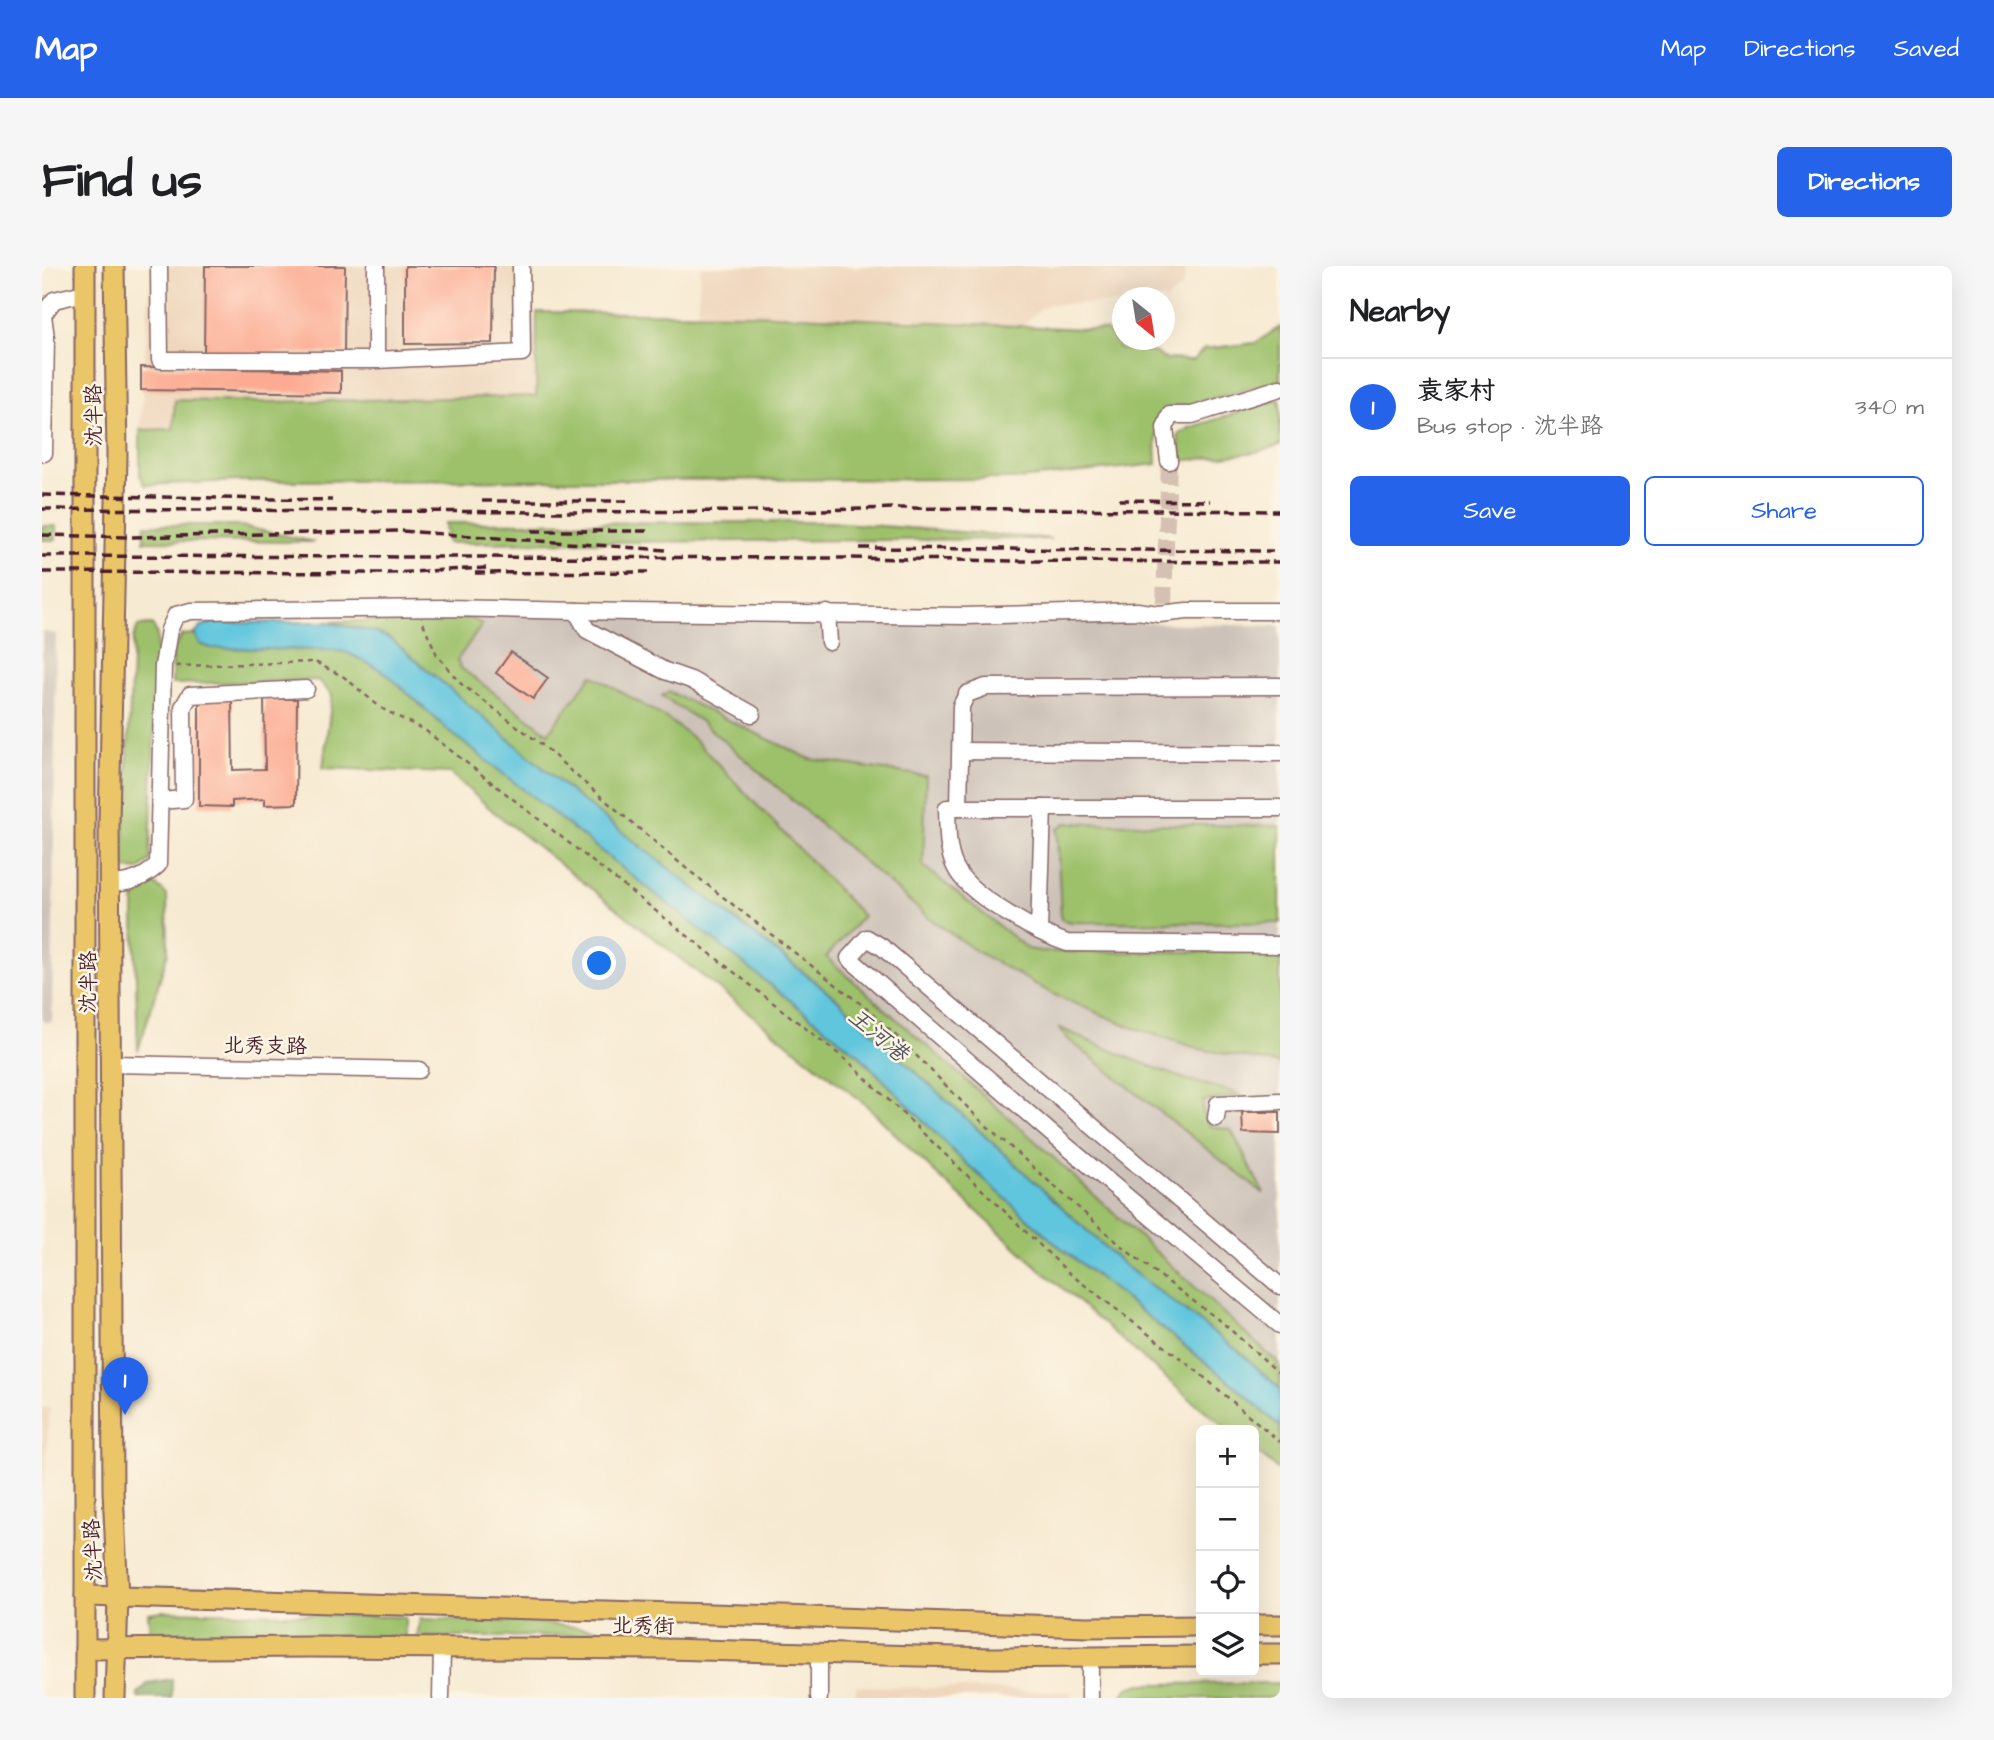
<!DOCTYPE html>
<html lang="en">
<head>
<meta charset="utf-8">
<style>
  body { margin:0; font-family:"Architects Daughter","LXGW WenKai TC",sans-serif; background:#f6f6f6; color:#202124 }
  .controls { position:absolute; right:21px; bottom:21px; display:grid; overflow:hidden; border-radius:10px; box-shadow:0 7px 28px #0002 }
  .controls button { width:63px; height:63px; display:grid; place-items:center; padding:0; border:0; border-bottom:2px solid #e0e0e0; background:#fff; color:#202124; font:35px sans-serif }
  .compass { position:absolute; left:1070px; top:21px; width:63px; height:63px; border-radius:50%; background:#fff; box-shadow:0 7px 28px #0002; rotate:150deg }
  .you { position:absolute; left:558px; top:698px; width:24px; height:24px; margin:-18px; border:5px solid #fff; border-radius:50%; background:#1a73e8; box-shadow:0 0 0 10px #1a73e833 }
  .badge { display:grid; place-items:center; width:46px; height:46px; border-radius:50%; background:#2563eb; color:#fff; font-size:23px; font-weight:700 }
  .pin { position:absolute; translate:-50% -58px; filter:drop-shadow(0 2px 4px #0008) }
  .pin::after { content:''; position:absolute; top:37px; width:24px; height:21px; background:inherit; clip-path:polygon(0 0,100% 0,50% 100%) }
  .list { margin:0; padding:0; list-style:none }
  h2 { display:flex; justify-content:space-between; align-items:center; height:91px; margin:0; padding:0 28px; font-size:30px }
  h2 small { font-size:23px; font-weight:400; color:#757577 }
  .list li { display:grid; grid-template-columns:46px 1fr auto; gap:21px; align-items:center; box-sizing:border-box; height:98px; padding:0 28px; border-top:2px solid #e0e0e0 }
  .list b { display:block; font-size:26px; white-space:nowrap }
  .list p { margin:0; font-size:23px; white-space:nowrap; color:#757577 }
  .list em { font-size:23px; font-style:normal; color:#757577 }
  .actions { display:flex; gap:14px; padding:21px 28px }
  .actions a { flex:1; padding:16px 0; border:2px solid #2563eb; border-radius:10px; text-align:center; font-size:24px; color:#2563eb }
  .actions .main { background:#2563eb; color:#fff }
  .icon { flex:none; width:38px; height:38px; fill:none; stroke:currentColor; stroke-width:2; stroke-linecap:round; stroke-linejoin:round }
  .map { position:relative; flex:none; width:1238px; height:1432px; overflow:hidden; border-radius:10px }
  header { display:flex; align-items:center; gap:42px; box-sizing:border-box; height:98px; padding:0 35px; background:#2563eb; color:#fff }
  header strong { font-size:33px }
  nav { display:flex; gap:38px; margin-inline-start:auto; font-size:24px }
  .intro { display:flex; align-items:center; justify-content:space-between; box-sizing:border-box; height:168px; padding:0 42px }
  h1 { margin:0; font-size:49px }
  .button { padding:18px 32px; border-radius:10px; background:#2563eb; color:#fff; font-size:24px; font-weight:700 }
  main { display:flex; gap:42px; padding:0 42px }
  aside { flex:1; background:#fff; border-radius:10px; box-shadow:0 7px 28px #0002 }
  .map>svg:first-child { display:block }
  .built { fill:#efd6bc }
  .industrial { fill:#cdc2b9 }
  .green { fill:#9dc16b; stroke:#74704b; stroke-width:2 }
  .forest { fill:#7ea75f; stroke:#646345; stroke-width:2 }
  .water { fill:#61c6de; stroke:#567284; stroke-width:2 }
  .building { fill:#fcab92 }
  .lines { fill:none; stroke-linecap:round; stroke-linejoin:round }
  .minor-tunnel { stroke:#d4c1b1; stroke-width:16; stroke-dasharray:16 8; stroke-linecap:butt }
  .minor-casing { stroke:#876665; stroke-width:19 }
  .major-casing { stroke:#876665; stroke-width:23 }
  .path { stroke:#876665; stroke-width:2.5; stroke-dasharray:5 5; stroke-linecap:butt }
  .minor { stroke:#fff; stroke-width:16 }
  .major { stroke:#ebc669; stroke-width:19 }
  .rail { stroke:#4a1f2b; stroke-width:3.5; stroke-dasharray:10 5; stroke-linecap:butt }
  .labels { text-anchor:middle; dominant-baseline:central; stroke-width:5; stroke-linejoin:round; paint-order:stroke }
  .street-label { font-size:21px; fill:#4a1f2b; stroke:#fcf5e5 }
  .water-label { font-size:23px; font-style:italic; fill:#515161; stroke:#fcf5e5 }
</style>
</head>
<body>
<header>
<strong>Map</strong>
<nav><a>Map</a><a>Directions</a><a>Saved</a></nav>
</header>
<div class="intro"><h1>Find us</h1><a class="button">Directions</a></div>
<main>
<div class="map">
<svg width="1238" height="1432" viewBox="0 0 1238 1432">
  <rect width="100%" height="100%" fill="#fcf5e5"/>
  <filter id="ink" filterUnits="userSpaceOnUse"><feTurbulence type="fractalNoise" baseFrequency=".0143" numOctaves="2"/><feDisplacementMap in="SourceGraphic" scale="14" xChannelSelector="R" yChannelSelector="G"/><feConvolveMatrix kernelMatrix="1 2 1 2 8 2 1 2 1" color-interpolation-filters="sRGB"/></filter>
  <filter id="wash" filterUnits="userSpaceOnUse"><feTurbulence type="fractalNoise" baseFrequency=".00686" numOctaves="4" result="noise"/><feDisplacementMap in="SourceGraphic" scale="28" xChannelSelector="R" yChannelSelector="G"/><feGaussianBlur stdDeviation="1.57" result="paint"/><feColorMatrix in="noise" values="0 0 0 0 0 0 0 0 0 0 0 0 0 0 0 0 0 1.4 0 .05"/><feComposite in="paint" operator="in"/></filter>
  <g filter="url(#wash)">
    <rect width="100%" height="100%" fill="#f7ead2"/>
    <g class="built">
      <polygon points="109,0 491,0 494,130 133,134 131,163 98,164"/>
      <polygon points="659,0 1144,0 1141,20 1123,35 1122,32 1080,32 1080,37 1008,38 999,42 948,91 651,97"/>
      <polygon points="8,1141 0,1239 0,1142"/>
      <polygon points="814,1420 1029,1426 1029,1432 814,1432"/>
    </g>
    <g class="industrial">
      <polygon points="535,340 665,347 1238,360 1238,1099 992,874 784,691 820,650 506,467 419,402 415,394 440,359 430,352"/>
      <polygon points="0,365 14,368 10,756 0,756"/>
    </g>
    <g class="green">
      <path d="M495,46L712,48L1064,64L1078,83L1112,86L1123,93L1151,94L1162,83L1213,77L1238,61V114L1148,139L1124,143C1112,159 1114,178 1115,198L977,213L197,215L103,219L98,209V164L131,163L133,134L219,136L494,130Z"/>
      <polygon points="1238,133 1238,179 1215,186 1140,195 1136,169 1147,162"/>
      <polygon points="788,256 1009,273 405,277 403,257"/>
      <polygon points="103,259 194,259 272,276 102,275"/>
      <rect x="0" y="260" width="14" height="14"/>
      <polygon points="430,352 440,359 415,394 419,402 506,467 550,409 624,452 651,472 821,650 784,691 992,874 1238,1099 1238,1123 1200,1088 1082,999 794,732 535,531 349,373 333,366 284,356"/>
      <polygon points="110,359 115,367 108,595 97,604 83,603 81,594 91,373 96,360"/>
      <polygon points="153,368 158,378 169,382 293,384 306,387 343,406 407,465 816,788 915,889 1013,977 1197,1123 1238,1161 1238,1205 1212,1184 1212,1164 1187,1164 1146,1131 997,1002 892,906 823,838 452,546 408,507 281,502 290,429 276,414 130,418 131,385 140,369"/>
      <polygon points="627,426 768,493 884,510 881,600 986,683 1004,686 1238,686 1238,798 1158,783 1089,761 1011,728 934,685 887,652 661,457 620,430"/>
      <polygon points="1024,557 1238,560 1238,657 1027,656 1019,653 1015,563"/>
      <polygon points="103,619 114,619 125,629 126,686 96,785 92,646 93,625"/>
      <path d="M1016,761C1054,779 1092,794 1131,809C1153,817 1177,821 1199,829L1161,835V848L1167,860L1189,864L1222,928L1027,774Z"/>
      <polygon points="120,1345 363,1351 363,1371 108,1367 106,1347"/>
      <polygon points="378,1353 485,1356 556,1363 562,1368 461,1371 375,1371"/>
      <polygon points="1238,1417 1238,1432 1079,1432 1086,1422 1099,1418"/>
    </g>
    <polygon class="forest" points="130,1413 130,1432 96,1432 96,1428 106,1417"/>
    <polygon class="water" points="284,356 333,366 349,373 535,531 794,732 1082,999 1200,1088 1238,1123 1238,1161 1197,1123 1013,977 915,889 816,788 407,465 343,406 306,387 293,384 169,382 158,378 153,368 160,360 169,357"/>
    <g id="blocks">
      <g class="building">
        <polygon points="163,0 303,0 302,87 162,86"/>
        <polygon points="363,0 452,0 451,77 363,78"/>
        <polygon points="99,101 299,105 299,127 99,124"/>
        <polygon points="469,386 506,412 491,433 454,407"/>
        <polygon points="222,432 255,433 254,538 223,539 223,533 190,535 190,541 157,540 157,433 190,433 191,504 223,503"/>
        <polygon points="1200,846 1238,846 1238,868 1201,867"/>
      </g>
    </g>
  </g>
  <g filter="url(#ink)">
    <use href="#blocks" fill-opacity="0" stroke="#876665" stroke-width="2"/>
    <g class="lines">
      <polyline class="minor-tunnel" points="1122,337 1127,195"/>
      <defs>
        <g id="minor">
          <polyline points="117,0 118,94 334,94 480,87 479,0"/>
          <polyline points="334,0 334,94"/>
          <polyline points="0,50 12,34 42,27"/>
          <polyline points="0,187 2,187 4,72 1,49"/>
          <polyline points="1127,195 1123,162 1128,149 1150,149 1238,122"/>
          <polyline points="534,345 545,364 623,405 649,414 710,448"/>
          <polyline points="785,347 787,376"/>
          <polyline points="919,485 1238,487"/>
          <polyline points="118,535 142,533 141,441 148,429 264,423"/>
          <polyline points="917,542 919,440 925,428 944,421 1238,420"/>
          <path d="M1238,542H905C906,563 904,588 916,606C932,632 996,667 1025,677L1238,679"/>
          <path d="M68,618C88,617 101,613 116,599L121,400L127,364L134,349L149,345L404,342L586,346L923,350L1095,345L1117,348L1145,345H1238"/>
          <polyline points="997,665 1001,542"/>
          <polyline points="69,798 377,804"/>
          <polyline points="1174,852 1176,838 1238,835"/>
          <polyline points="1238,1020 840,681 825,672 807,692 1010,868 1238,1059"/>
          <polyline points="777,1387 777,1432"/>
          <polyline points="399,1432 400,1382"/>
          <polyline points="1048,1432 1048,1392"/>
        </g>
        <g id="major">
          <polyline points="43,0 43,1432"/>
          <polyline points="72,0 75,189 67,557 71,1225 76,1331 73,1432"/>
          <polyline points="43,1330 741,1350 1045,1361 1159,1360"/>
          <polyline points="1212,1359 1238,1359"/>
          <polyline points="43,1383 268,1381 625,1383 950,1392 1159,1390"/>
          <polyline points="1212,1388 1238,1388"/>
        </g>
      </defs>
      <use href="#minor" class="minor-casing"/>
      <use href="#major" class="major-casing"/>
      <g class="path">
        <polyline points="381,357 395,389 418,417 503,481 531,507 645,603 824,742 864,779 937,853 1085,985 1182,1058 1238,1108"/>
        <polyline points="134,400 273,396 302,411 339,442 384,465 808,797 1027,1007 1156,1106 1238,1176"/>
      </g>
      <use href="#minor" class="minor"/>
      <use href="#major" class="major"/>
      <g class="rail">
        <polyline points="0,229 290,234"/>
        <polyline points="1077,234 1168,235"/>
        <polyline points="440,235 587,235"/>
        <polyline points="0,243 508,246 744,245 854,242 1238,245"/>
        <polyline points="490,265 605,265"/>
        <polyline points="0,269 90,271 360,265 623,284"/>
        <polyline points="818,282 1231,285"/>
        <polyline points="0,290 810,292 970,295 1238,296"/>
        <polyline points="0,306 349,307 444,302"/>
        <polyline points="433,307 606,306"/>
      </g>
    </g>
  </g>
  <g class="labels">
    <g class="street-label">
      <text transform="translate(52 149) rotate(-91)">沈半路</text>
      <text transform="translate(46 716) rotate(-90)">沈半路</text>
      <text transform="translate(223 780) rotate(1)">北秀支路</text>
      <text transform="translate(51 1284) rotate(-93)">沈半路</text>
      <text transform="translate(601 1360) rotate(1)">北秀街</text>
    </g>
    <g class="water-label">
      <text transform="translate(836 769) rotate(40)">王河港</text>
    </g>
  </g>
</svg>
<div class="controls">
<button>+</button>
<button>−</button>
<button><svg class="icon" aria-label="locate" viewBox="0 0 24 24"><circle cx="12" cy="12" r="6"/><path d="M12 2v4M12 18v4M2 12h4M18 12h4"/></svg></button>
<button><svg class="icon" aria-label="layers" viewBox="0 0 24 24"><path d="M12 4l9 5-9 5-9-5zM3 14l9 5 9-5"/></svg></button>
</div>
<svg class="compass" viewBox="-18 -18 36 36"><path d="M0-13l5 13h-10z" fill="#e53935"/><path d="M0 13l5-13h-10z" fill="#757577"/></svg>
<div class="you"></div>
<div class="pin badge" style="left:83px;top:1149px">1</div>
</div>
<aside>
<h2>Nearby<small></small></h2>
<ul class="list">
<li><span class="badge">1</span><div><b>袁家村</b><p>Bus stop · 沈半路</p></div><em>340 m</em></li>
</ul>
<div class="actions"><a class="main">Save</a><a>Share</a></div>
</aside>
</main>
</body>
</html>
